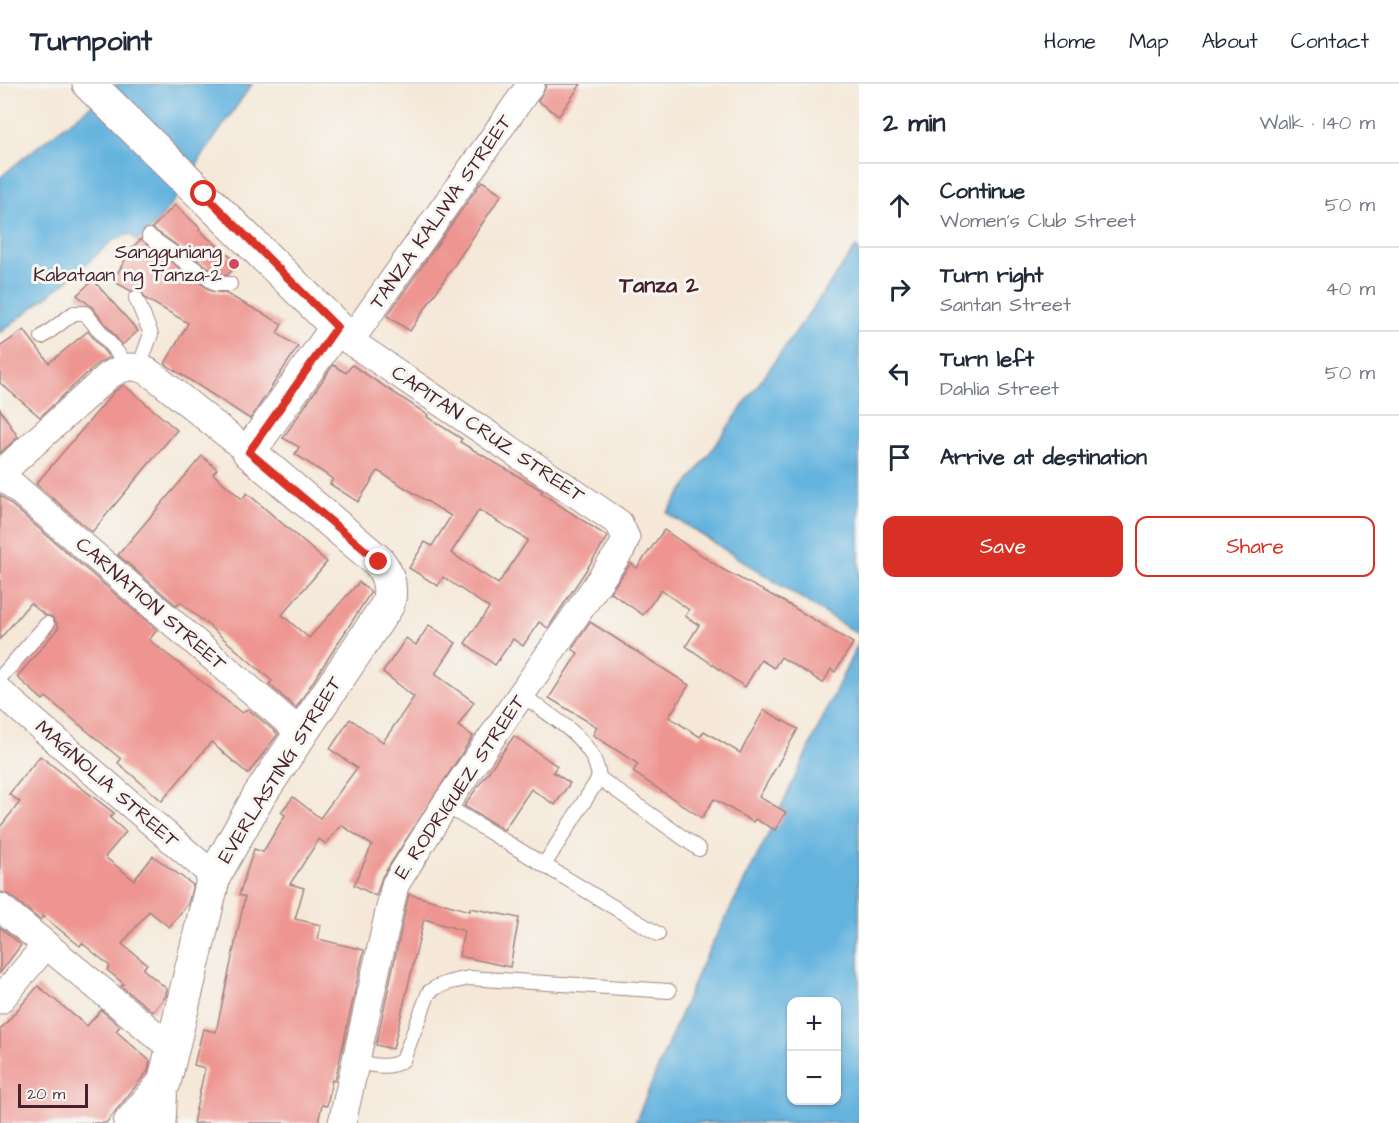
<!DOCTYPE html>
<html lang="en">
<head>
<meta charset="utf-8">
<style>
  body { margin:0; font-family:"Architects Daughter",sans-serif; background:#f6f6f7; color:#1f2937 }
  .controls { position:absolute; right:18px; bottom:18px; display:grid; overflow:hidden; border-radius:12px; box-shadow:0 2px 4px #0004 }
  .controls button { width:54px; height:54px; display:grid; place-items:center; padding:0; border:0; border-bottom:2px solid #e0e1e3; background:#fff; color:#1f2937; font:30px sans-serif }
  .scale { position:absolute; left:18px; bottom:15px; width:70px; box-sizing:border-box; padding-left:6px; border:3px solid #4a1f2b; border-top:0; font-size:16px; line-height:21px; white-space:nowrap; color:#4a1f2b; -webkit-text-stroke:4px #f6f6f2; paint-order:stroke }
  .stop { position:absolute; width:18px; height:18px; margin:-14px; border:4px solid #d93025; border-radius:50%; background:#fff }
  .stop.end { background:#d93025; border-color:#fff; box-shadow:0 2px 6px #0008 }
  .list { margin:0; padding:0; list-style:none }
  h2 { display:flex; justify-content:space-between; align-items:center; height:78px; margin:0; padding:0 24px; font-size:26px }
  h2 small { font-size:20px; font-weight:400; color:#747a83 }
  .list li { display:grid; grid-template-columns:39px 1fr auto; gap:18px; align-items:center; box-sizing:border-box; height:84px; padding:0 24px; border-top:2px solid #e0e1e3 }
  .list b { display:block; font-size:22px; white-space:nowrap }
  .list p { margin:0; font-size:20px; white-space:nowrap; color:#747a83 }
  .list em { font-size:20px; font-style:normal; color:#747a83 }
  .actions { display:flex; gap:12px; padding:18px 24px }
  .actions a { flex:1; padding:14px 0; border:2px solid #d93025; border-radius:12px; text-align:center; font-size:21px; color:#d93025 }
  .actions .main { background:#d93025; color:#fff }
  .icon { flex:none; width:33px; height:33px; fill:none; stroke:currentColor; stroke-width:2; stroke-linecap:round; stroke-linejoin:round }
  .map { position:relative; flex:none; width:859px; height:1039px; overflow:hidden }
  header { display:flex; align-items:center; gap:36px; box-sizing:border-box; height:84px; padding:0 30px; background:#fff; border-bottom:2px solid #e0e1e3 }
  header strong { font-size:28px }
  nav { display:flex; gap:33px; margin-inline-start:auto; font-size:21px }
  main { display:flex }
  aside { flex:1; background:#fff }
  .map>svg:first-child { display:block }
  .water { fill:#64b3de; stroke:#576984; stroke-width:1.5; fill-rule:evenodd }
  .building { fill:#ee9591; fill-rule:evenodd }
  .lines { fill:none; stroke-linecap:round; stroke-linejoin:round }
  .service-casing { stroke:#a08482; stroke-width:16 }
  .minor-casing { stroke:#a08482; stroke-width:29 }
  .tertiary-casing { stroke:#a08482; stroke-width:35 }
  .service { stroke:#fff; stroke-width:14 }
  .minor { stroke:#fff; stroke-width:27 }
  .tertiary { stroke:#fff; stroke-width:33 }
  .route { stroke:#d93025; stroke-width:8 }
  .poi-dot { fill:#d1495b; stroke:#f6f6f2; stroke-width:2 }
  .labels { text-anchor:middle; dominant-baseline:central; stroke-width:6; stroke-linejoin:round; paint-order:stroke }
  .street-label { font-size:20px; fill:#4a1f2b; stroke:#f6f6f2 }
  .poi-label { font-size:20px; fill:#4a1f2b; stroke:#f6f6f2; text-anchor:end }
  .quarter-label { font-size:22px; font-weight:bold; fill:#4a1f2b; stroke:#f6f6f2 }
</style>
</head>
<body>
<header>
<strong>Turnpoint</strong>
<nav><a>Home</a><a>Map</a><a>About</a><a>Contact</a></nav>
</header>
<main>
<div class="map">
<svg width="859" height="1039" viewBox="0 0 859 1039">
  <rect width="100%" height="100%" fill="#f6f6f2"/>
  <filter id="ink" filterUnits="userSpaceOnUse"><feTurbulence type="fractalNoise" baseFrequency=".0167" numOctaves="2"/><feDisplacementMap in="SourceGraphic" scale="12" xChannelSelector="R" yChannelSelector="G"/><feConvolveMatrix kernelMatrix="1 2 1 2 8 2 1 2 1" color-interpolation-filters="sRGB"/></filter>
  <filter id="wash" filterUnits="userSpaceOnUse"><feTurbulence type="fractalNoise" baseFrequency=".008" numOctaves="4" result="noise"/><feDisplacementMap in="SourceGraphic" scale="24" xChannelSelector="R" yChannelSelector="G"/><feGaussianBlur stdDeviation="1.35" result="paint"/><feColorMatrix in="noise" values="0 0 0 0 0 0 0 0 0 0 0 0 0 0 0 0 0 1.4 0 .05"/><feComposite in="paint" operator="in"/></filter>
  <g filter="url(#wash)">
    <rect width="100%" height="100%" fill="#f5e8d8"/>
    <g class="water">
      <path d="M117,0H252C236,23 220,46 204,69C184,101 167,133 137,157L130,150L113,156L67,197L0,249V94C37,60 79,34 117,0Z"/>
      <polygon points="856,163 859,166 859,551 667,429"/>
      <path d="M859,557V1039H635L699,886L767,753ZM792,918H836V1016H792Z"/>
    </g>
    <g id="blocks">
      <g class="building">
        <polygon points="547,0 581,0 559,32 538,17"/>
        <polygon points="482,97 502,110 410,247 387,232"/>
        <polygon points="175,121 200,144 199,146 238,179 228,191 219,191 152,144"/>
        <polygon points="141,155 211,207 225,209 282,240 277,249 298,263 250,335 165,280 188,239 146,215 141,207 131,207 113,197 132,164"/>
        <polygon points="93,196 138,247 122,261 92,223 77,211"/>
        <polygon points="24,246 49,279 88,247 109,273 97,280 40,333 0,299 0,263"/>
        <path d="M333,281L346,289L352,281L428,331L427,333L462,355L460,358L543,407L541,409L608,453L548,544L539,538L523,562L513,555L495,581L465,559L489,524L443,493L438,502L409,484L425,458L432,462L451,432L378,387L358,418L330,400L333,395L295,370L299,363L283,354ZM479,426L528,456L498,500L451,469Z"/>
        <polygon points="124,301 177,346 92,448 36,400 114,308"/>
        <polygon points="0,325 18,353 0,369"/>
        <polygon points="202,372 217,385 213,390 242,415 247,409 327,478 282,531 309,554 359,498 371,508 296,624 269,600 272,597 208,541 180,518 177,522 118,471"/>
        <polygon points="0,411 157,546 149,556 242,629 248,625 278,650 248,690 211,658 162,717 118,679 121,675 46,613 43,616 17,593 59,543 52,533 45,531 30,519 0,555"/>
        <polygon points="664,446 722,485 781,516 853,559 835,588 831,585 823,599 781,573 774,584 761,576 745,603 686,562 699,541 685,532 689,526 661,506 643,531 610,508 631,479 637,484"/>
        <polygon points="590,538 689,601 669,633 700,653 704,647 740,669 764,626 798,645 759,713 786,728 775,746 755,735 753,738 714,715 702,734 633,688 638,680 593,651 597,643 549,614 578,569 572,565"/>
        <polygon points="429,541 456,559 435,590 474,618 458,642 473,652 382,793 376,812 354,801 372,761 341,741 326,760 319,755 290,800 304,804 295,835 321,841 318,855 364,866 335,997 332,996 327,1022 322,1021 318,1039 193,1039 205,984 194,981 203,945 216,948 245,813 239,811 254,765 263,768 285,731 281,728 293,713 320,734 357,684 330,665 350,635 383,658 414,613 383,588 406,554 416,561"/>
        <polygon points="514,652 557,682 553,688 570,699 555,721 531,705 504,746 464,722"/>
        <polygon points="40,672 114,729 110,734 126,748 105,773 134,796 153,772 193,801 188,820 169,843 149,827 122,860 147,880 143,885 167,905 166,912 153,928 121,902 124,900 107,886 110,882 82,859 80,862 43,832 40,836 10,811 0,808 0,743 20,718 9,710"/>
        <polygon points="409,810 470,827 470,824 519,834 510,883 459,872 464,847 424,835 393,965 376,961"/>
        <polygon points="0,843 21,861 0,889"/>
        <polygon points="38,902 87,942 101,926 120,942 116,947 150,977 148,987 106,1039 0,1039 0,946"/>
      </g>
    </g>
  </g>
  <g filter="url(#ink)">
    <use href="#blocks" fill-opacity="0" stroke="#a08482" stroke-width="1.5"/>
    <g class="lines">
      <defs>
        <g id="service">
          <polyline points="149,152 216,200 230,200"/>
          <polyline points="136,214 151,250 139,283"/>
          <polyline points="42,253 74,229 85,229 128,282"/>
          <polyline points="0,594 47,540"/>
          <path d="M521,610C550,633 595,654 599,694"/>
          <polyline points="445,721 658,850"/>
          <polyline points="544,781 599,694 699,765"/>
          <path d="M356,977C371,981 389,986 403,976L429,908C441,899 455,897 469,894L669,907"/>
        </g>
        <g id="minor">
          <polyline points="337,243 350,257 619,439 626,454 622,464 445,721 395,801 342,1039"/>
          <polyline points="350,257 531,0"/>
          <polyline points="0,390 302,650"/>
          <path d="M0,390L108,292C123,282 133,280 149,288L249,368"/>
          <polyline points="0,608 214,792"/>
          <polyline points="0,823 174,966"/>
          <polyline points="0,916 46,861"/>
          <polyline points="162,1039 164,999"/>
        </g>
        <path id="tertiary" d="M89,0L337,243L249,368L379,478C389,491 392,504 388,520L259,712L214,792L164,999L130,1039"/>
      </defs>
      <use href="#service" class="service-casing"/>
      <use href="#minor" class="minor-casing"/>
      <use href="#tertiary" class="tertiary-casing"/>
      <use href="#service" class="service"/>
      <use href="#minor" class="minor"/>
      <use href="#tertiary" class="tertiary"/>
    </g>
  </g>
  <g class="lines" filter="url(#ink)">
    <polyline class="route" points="204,110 337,243 249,368 379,478"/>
  </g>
  <circle class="poi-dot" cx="234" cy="180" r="6"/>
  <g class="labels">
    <g class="street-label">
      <text transform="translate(441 128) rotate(-55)">TANZA KALIWA STREET</text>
      <text transform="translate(488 350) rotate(34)">CAPITAN CRUZ STREET</text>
      <text transform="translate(151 520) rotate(41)">CARNATION STREET</text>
      <text transform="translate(280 686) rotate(-58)">EVERLASTING STREET</text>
      <text transform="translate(107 700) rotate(41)">MAGNOLIA STREET</text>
      <text transform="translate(460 703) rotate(-56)">E. RODRIGUEZ STREET</text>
    </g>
    <g class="poi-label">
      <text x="222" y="168">Sangguniang<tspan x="222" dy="23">Kabataan ng Tanza-2</tspan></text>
    </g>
    <g class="quarter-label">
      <text x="659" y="201">Tanza 2</text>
    </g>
  </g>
</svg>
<div class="controls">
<button>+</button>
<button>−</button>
</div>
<div class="scale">20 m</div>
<div class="stop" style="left:204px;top:110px"></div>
<div class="stop end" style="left:379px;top:478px"></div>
</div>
<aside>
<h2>2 min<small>Walk · 140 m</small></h2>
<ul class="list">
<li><svg class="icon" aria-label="ahead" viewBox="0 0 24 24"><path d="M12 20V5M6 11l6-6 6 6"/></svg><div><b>Continue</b><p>Women's Club Street</p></div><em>50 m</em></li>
<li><svg class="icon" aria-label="right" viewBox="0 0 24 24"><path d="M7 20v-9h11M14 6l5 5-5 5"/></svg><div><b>Turn right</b><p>Santan Street</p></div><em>40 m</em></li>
<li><svg class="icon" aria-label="left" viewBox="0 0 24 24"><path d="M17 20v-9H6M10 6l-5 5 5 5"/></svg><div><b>Turn left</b><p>Dahlia Street</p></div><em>50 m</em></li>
<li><svg class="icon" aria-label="arrive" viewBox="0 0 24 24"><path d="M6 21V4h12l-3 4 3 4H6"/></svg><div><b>Arrive at destination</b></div></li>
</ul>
<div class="actions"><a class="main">Save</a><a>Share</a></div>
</aside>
</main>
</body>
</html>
